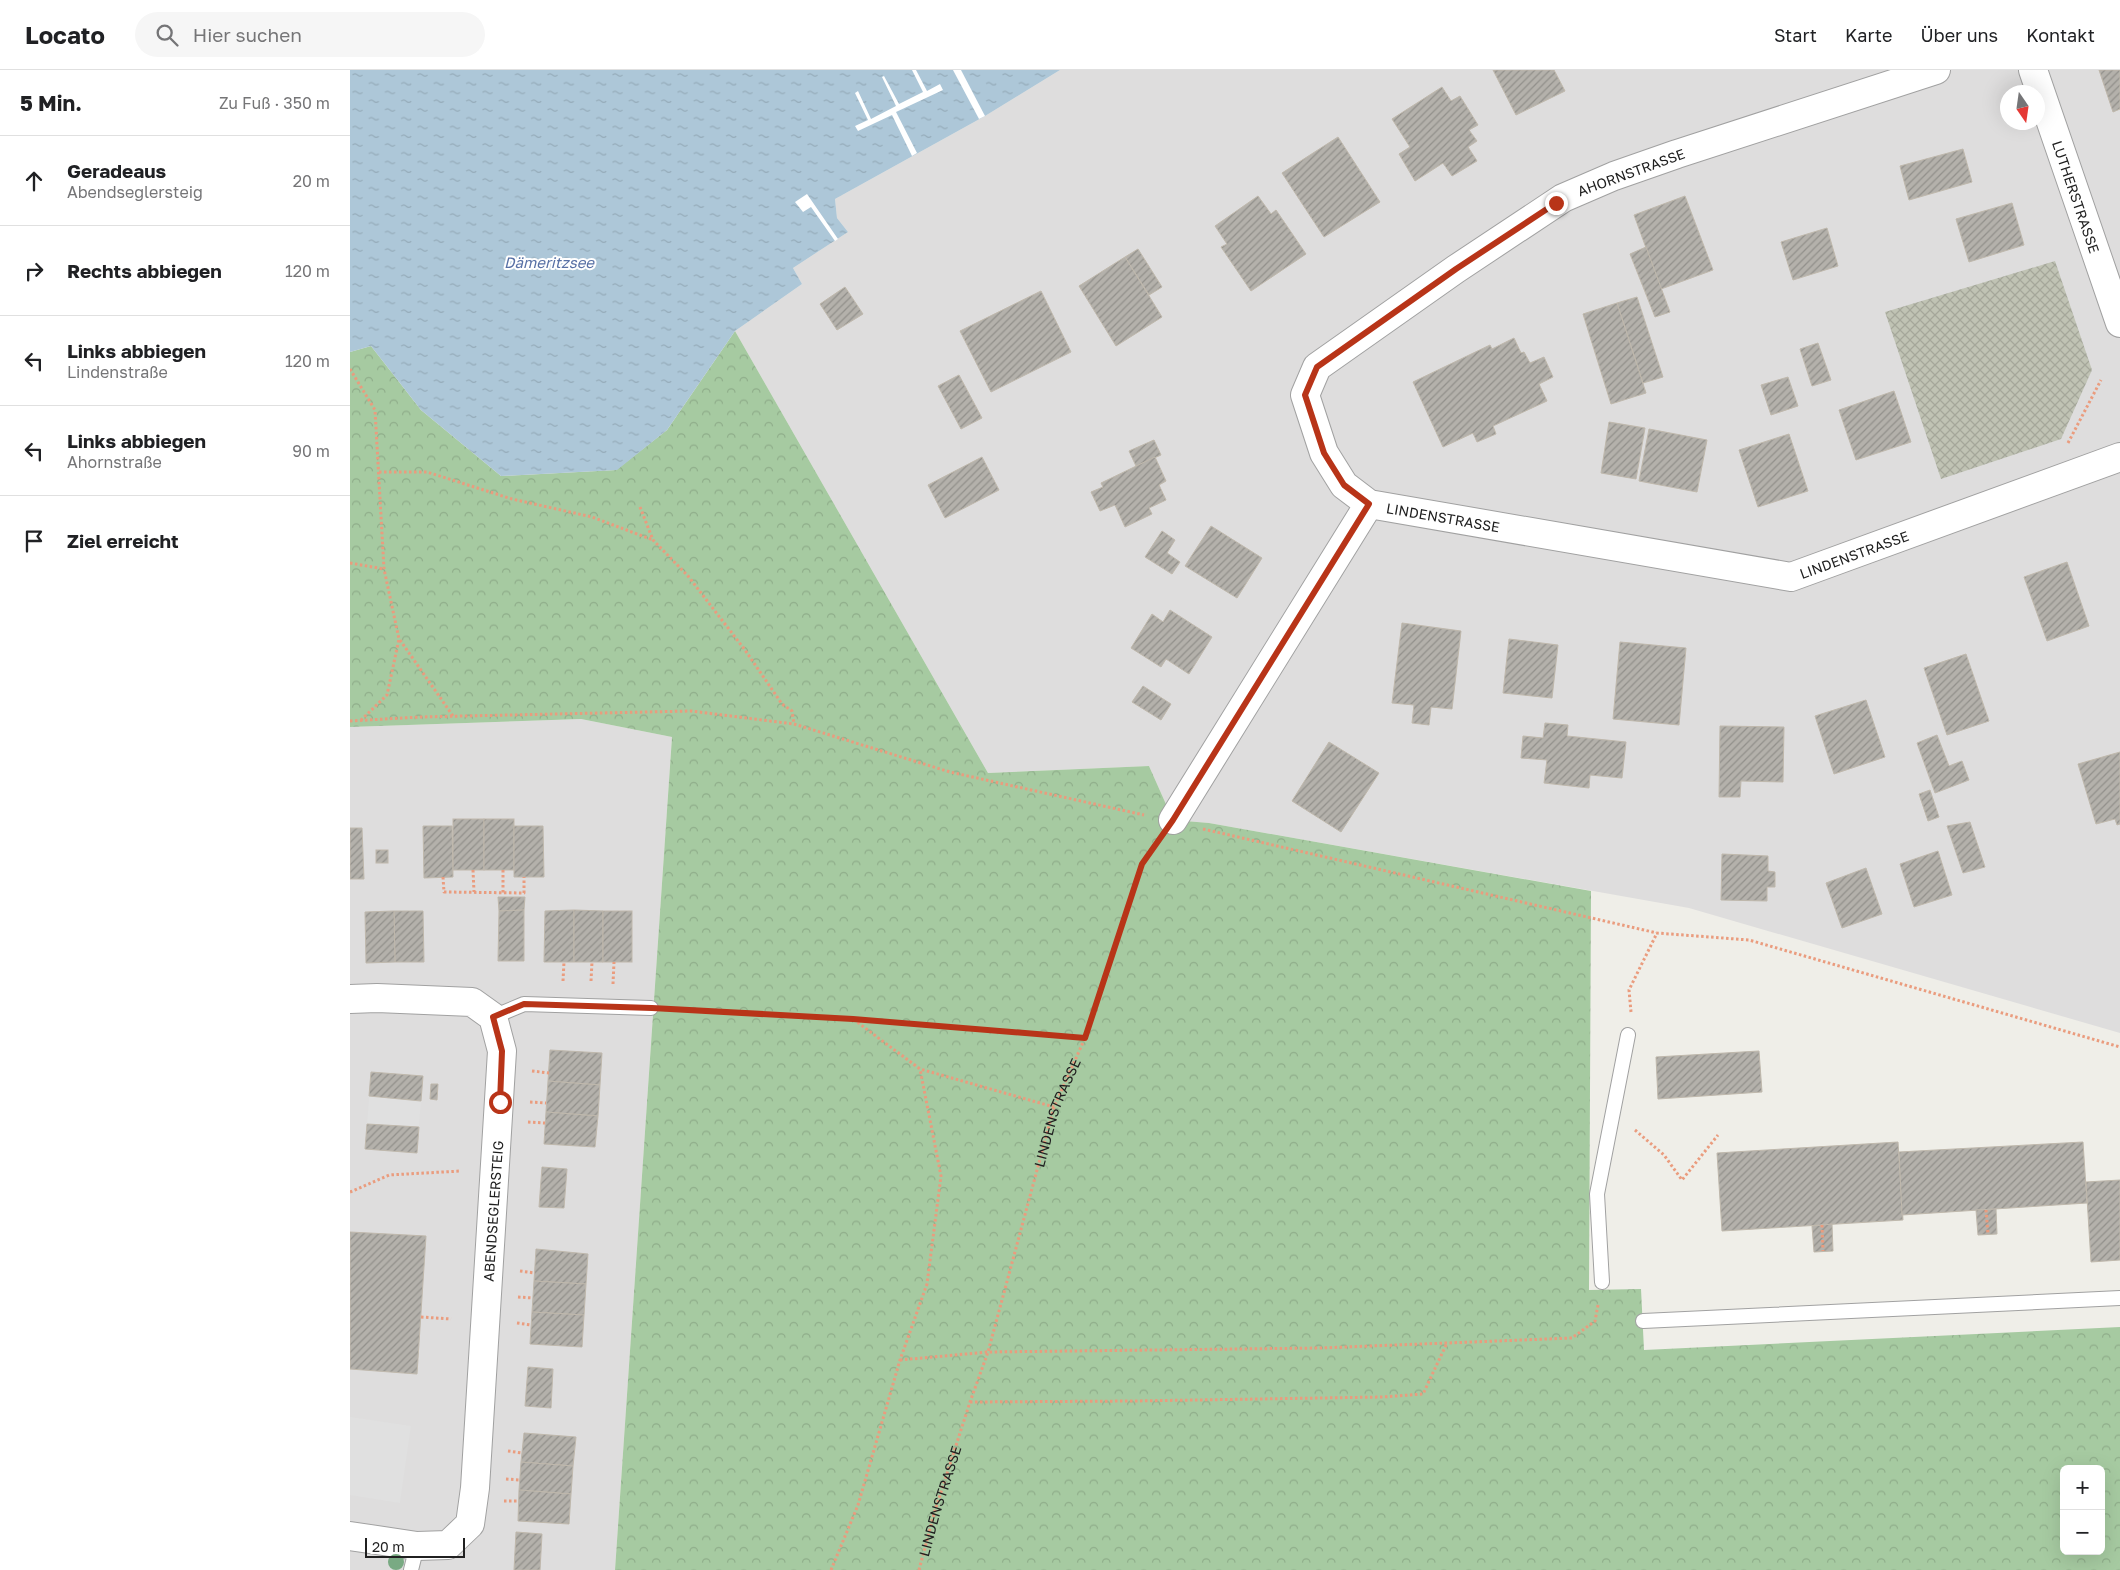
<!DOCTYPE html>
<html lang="de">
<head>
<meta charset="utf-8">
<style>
  body { margin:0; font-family:"Golos Text",sans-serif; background:#f6f6f6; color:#202124 }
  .controls { position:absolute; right:15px; bottom:15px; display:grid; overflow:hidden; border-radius:8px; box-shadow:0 5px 20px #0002 }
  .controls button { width:45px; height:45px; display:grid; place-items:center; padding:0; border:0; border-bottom:1px solid #e0e0e0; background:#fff; color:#202124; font:25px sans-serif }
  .compass { position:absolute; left:1650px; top:15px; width:45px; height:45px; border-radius:50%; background:#fff; box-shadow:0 5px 20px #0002; rotate:167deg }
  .scale { position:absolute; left:15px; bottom:12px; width:100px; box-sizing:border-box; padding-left:5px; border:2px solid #202020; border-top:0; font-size:14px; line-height:18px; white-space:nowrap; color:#202020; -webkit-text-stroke:4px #fff; paint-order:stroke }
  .stop { position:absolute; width:15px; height:15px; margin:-11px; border:4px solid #b83418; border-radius:50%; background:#fff }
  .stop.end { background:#b83418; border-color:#fff; box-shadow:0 1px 5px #0008 }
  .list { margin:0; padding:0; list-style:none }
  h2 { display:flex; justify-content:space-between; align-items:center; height:65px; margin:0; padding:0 20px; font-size:21px }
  h2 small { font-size:16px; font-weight:400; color:#757577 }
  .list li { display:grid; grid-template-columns:32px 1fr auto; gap:15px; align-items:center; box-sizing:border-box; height:90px; padding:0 20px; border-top:1px solid #e0e0e0 }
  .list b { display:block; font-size:19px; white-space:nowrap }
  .list p { margin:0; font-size:16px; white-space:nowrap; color:#757577 }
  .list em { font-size:16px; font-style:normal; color:#757577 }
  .icon { flex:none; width:28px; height:28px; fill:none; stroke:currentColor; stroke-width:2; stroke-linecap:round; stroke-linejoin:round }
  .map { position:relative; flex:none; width:1770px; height:1500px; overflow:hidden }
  header { display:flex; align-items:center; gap:30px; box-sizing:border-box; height:70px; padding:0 25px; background:#fff; border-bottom:1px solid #e0e0e0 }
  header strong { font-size:24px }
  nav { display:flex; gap:28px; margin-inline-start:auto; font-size:18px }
  .search { width:350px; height:45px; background:#f6f6f6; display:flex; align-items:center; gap:12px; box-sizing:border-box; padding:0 18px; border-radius:28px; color:#757577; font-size:19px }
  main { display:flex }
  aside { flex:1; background:#fff }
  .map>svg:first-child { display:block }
  .residential { fill:#dedddd; fill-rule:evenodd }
  .construction { fill:url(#construction-cross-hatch) }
  .forest { fill:url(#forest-crowns); fill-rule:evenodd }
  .parking { fill:#e0e0e0 }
  .water { fill:url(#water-ripples) }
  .pier { fill:#fff }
  .building { fill:url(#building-hatch); stroke:#bfb8ac }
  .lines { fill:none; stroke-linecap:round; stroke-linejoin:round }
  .service-casing { stroke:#a1a1a1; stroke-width:16 }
  .minor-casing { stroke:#a1a1a1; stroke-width:30 }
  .path { stroke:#ea9c7e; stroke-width:3; stroke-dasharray:2.5 2.5; stroke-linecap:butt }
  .service { stroke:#fff; stroke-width:14 }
  .minor { stroke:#fff; stroke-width:28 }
  .tree { fill:#79aa83 }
  .route { stroke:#b83418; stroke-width:6 }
  .labels { text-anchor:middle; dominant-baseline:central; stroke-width:4; stroke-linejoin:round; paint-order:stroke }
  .street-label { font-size:14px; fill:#202020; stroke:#fff }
  .water-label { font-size:15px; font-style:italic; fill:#5770a5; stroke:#fff }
</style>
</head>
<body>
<header>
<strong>Locato</strong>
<div class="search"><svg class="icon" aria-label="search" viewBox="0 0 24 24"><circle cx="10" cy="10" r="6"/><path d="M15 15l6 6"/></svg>Hier suchen</div>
<nav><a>Start</a><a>Karte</a><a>Über uns</a><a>Kontakt</a></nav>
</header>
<main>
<aside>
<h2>5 Min.<small>Zu Fuß · 350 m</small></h2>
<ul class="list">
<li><svg class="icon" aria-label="ahead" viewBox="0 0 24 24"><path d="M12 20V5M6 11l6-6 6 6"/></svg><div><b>Geradeaus</b><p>Abendseglersteig</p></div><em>20 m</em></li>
<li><svg class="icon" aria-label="right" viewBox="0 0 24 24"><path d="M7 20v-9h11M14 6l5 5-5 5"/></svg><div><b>Rechts abbiegen</b></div><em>120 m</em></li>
<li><svg class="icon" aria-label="left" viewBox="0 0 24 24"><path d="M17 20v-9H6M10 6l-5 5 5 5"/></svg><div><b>Links abbiegen</b><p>Lindenstraße</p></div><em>120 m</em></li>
<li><svg class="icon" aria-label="left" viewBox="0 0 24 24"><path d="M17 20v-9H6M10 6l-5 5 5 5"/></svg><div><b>Links abbiegen</b><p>Ahornstraße</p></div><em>90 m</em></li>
<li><svg class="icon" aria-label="arrive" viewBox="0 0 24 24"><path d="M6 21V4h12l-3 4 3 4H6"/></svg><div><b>Ziel erreicht</b></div></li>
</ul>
</aside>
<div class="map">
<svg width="1770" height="1500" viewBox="0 0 1770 1500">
  <defs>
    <pattern id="construction-cross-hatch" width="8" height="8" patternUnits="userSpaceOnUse" patternTransform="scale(1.25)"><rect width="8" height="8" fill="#c0c3b4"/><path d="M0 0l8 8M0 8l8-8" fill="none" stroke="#a5a79a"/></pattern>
    <pattern id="forest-crowns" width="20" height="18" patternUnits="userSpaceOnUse" patternTransform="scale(1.25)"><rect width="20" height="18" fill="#a6caa1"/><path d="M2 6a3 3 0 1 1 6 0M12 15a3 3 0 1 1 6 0" fill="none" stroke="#8fad8a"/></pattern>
    <pattern id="water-ripples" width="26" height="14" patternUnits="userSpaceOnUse" patternTransform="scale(1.25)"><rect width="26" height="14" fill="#adc7d8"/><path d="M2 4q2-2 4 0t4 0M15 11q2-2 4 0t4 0" fill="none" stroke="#95abb9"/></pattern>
    <pattern id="building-hatch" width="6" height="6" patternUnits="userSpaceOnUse" patternTransform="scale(1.25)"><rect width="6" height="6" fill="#b4b1ab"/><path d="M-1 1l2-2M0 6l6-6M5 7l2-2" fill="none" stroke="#92908b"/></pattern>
  </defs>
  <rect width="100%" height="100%" fill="#efeee8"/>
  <g class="residential">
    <path d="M710,0H1770V963L1339,838L859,753L823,750L799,696L638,703L385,261L452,214L443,198L498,162L487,148L485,129L635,46ZM1658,22H1688V52H1658Z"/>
    <polygon points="231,649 322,667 265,1500 0,1500 0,657"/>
  </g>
  <polygon class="construction" points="1705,191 1742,300 1711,369 1591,409 1535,242"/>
  <path class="forest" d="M385,261L638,703L799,696L823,750L859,753L1241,821L1239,1220L1291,1219L1294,1280L1770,1257V1500H265L322,667L231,649L0,657V282L21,276L71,340L151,406L266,400L317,360ZM1714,1399H1751V1481H1714Z"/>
  <g class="parking">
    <polygon points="21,1002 73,1006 67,1083 15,1079"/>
    <polygon points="0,1347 61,1356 50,1433 0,1425"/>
  </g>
  <polygon class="water" points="0,0 710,0 635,46 485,129 487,148 498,162 443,198 452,214 385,261 317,360 267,400 151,406 71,340 21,276 0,282"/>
  <g class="pier">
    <polygon points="562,0 566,0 577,21 590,14 593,20 546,42 567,83 562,86 542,45 508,61 505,56 518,50 505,23 508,21 521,49 546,36 532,7 534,6 549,34 573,22"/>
    <polygon points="603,0 611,0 635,46 629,49"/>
    <polygon points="457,124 488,169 485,171 461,137 453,142 445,132"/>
  </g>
  <g class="building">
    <polygon points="1143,0 1204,0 1215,21 1166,45"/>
    <polygon points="1749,0 1770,0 1770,39 1763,42"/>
    <polygon points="1092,17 1101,31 1110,26 1128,55 1119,60 1127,71 1118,77 1127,91 1102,106 1093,93 1065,111 1049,84 1060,77 1042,49"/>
    <polygon points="988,67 1030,132 974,167 932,103"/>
    <polygon points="1613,79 1622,112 1559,130 1550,96"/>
    <polygon points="908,126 921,144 926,140 956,184 901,221 871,177 877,174 865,156"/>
    <polygon points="1335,126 1363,200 1311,219 1284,145"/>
    <polygon points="1662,133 1674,175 1619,192 1606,149"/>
    <polygon points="1477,158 1488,196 1443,210 1431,172"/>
    <polygon points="1296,177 1320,242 1305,247 1280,184"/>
    <polygon points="788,179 812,217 799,225 775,187"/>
    <polygon points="775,187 812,247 766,276 729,216"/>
    <polygon points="495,217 513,244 487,260 470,234"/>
    <polygon points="691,221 721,282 641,322 610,261"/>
    <polygon points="1287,227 1313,307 1293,313 1267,233"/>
    <polygon points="1267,233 1296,323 1261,334 1233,244"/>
    <polygon points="1164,268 1171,283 1174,282 1180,293 1194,287 1203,307 1189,314 1197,331 1143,356 1146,364 1127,372 1123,363 1093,377 1063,312 1140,275 1142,279"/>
    <polygon points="1468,273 1481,310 1462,316 1450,279"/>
    <polygon points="609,305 632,348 611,359 588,316"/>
    <polygon points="1438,307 1448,336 1421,345 1411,315"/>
    <polygon points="1544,321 1561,372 1506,390 1489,340"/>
    <polygon points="1259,352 1295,358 1286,409 1251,403"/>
    <polygon points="1299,359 1357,370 1347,422 1289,411"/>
    <polygon points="1439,364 1458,421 1408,437 1389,380"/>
    <polygon points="804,370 811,385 786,396 779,381"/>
    <polygon points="632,387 649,420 595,448 578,415"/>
    <polygon points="805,387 816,411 809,415 816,430 799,438 802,444 775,457 765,435 750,441 741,422 753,417 751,413"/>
    <polygon points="861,456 912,488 887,528 835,496"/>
    <polygon points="812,461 825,470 817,483 830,492 822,504 795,487"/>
    <polygon points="1717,492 1739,556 1697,571 1674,507"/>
    <polygon points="820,540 862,567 839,604 816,589 811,597 781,578 802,544 813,552"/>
    <polygon points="1052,553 1111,561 1102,639 1081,637 1079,655 1062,653 1064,635 1042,633"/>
    <polygon points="1159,569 1208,575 1202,628 1153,623"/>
    <polygon points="1270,572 1336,578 1329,655 1263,649"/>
    <polygon points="1616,584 1639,651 1597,665 1574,598"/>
    <polygon points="793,616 821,634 811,650 782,632"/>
    <polygon points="1516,630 1535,687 1484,704 1465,646"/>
    <polygon points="1195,653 1218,655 1217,666 1276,672 1272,708 1240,705 1239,718 1194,713 1197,690 1171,688 1173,666 1193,668"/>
    <polygon points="1370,656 1434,657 1433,712 1391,711 1390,727 1369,727"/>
    <polygon points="1587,665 1599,696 1612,691 1619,710 1585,723 1567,673"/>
    <polygon points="979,672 1029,703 991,762 942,731"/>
    <polygon points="1770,682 1770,754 1767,755 1765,749 1746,754 1728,694"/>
    <polygon points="1580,720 1589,747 1578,751 1569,724"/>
    <rect x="103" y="749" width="31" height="51"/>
    <rect x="134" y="749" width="30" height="51"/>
    <polygon points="1620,752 1635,797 1613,803 1597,756"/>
    <polygon points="73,756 102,756 103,807 74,808"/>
    <polygon points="164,756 193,756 194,807 164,807"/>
    <polygon points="0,758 12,758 14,809 0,809"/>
    <rect x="26" y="780" width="12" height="13"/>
    <polygon points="1588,781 1602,825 1564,837 1550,794"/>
    <polygon points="1372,784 1418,786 1418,801 1425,802 1425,817 1417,817 1417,831 1371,830"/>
    <polygon points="1516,798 1532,844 1492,858 1476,813"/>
    <polygon points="148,827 175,827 174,840 149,841"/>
    <polygon points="174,840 174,891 148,891 149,841"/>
    <polygon points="224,840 224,892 194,892 195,841"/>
    <polygon points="224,840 253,841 253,892 224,892"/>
    <polygon points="44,841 73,841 74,892 45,892"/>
    <polygon points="44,841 45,892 16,893 15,842"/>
    <rect x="253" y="841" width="29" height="51"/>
    <polygon points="200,980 252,983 250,1015 198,1011"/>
    <polygon points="1409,981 1412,1022 1308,1029 1306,987"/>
    <polygon points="21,1002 73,1006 71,1031 19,1026"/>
    <polygon points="198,1011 250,1015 248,1046 196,1042"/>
    <polygon points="81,1014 88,1014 87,1030 80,1029"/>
    <polygon points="196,1042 248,1046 245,1077 194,1074"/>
    <polygon points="17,1054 69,1057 67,1083 15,1079"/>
    <polygon points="1548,1072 1553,1150 1372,1161 1367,1083"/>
    <polygon points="1733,1072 1737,1133 1552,1145 1549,1082"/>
    <polygon points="192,1097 217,1099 214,1138 189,1137"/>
    <polygon points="1770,1110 1770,1190 1741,1192 1736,1112"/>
    <polygon points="1646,1139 1647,1164 1628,1165 1626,1140"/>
    <polygon points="1482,1154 1483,1181 1464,1182 1462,1156"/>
    <polygon points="0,1162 76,1166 67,1304 0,1299"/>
    <polygon points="186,1179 238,1184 236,1214 184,1211"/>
    <polygon points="184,1211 236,1214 234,1245 182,1242"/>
    <polygon points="182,1242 234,1245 232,1277 180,1274"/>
    <polygon points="178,1297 203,1299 201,1338 175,1336"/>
    <polygon points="174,1363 226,1367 223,1396 171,1392"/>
    <polygon points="171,1392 223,1396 221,1424 169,1420"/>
    <polygon points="169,1420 221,1424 219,1454 168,1451"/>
    <polygon points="166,1462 192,1464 190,1500 164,1500"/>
  </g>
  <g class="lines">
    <defs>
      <g id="service">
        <polyline points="143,947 174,934 301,938"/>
        <polyline points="1252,1212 1247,1124 1278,965"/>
        <polyline points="1293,1251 1770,1228"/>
        <polyline points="61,1500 67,1476"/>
      </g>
      <g id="minor">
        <path id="s2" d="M1586,0L1327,84L1264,106L1213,128L1106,199L967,297L955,325L974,383L994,415L1019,434L1441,507L1770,387"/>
        <path id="s3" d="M1683,0L1770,253"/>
        <polyline points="823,750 1019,434"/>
        <polyline points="0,929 27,928 122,932 143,947 152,981 125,1418 120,1454 98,1475 67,1476 0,1466"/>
      </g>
    </defs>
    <use href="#service" class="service-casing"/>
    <use href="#minor" class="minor-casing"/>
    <g class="path">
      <polyline points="0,299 25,340 34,499 49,569 37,625 10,651"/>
      <polyline points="1718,373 1751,310"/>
      <polyline points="29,402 77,402 162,429 242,447 303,470"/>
      <polyline points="290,437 303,470 338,506 395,580 432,634 442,641 444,654"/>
      <polyline points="0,493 34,499"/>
      <polyline points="50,570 103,646"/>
      <polyline points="0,651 70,647 341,641 444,654 600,702 794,745"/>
      <polyline points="853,759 1307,863 1399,870 1770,977"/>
      <polyline points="123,800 124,822"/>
      <polyline points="153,800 153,823"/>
      <polyline points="93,807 94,822 174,823 174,807"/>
      <polyline points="213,911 214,892"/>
      <polyline points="241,911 242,892"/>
      <polyline points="263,914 264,892"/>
      <polyline points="324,939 503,949 570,999 704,1037"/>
      <polyline points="1281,942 1279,920 1307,863"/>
      <polyline points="503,949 735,968"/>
      <polyline points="182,1001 199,1003"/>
      <polyline points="180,1032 196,1033"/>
      <polyline points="178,1052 195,1053"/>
      <polyline points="1285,1060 1314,1085 1332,1110 1368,1065"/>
      <polyline points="0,1122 39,1105 111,1101"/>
      <polyline points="1636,1140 1638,1164"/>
      <polyline points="1472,1155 1473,1181"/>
      <polyline points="170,1201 185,1203"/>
      <polyline points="168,1227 183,1228"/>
      <polyline points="71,1247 101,1249"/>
      <polyline points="167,1253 181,1255"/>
      <polyline points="550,1290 638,1282 971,1278 1222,1268 1245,1251 1248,1235"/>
      <polyline points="620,1332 783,1331 1033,1327 1073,1324 1097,1273"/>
      <polyline points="158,1381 172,1383"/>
      <polyline points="156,1409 170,1410"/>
      <polyline points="154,1431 169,1431"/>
      <polyline points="481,1500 508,1435 550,1290 577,1214 591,1106 570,999"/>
      <path id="s1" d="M569,1500L584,1444L620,1332L638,1282L704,1037L735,968L792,794L805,775"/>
    </g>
    <use href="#service" class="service"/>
    <use href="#minor" class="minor"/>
  </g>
  <circle class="tree" cx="46" cy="1492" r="8"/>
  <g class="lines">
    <polyline class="route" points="150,1032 152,981 143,947 174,934 302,938 503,949 735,968 792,794 823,750 1019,434 994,415 974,383 955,325 967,297 1106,199 1206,133"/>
  </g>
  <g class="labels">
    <g class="street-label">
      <text transform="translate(1281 102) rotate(-20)">AHORNSTRASSE</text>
      <text stroke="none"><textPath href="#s3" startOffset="134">LUTHERSTRASSE</textPath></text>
      <text stroke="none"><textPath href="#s2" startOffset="929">LINDENSTRASSE</textPath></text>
      <text stroke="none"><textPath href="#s2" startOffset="1349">LINDENSTRASSE</textPath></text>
      <text stroke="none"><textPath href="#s1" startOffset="478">LINDENSTRASSE</textPath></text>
      <text transform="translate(143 1141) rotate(-86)">ABENDSEGLERSTEIG</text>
      <text stroke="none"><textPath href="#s1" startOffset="72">LINDENSTRASSE</textPath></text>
    </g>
    <g class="water-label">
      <text x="199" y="192">Dämeritzsee</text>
    </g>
  </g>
</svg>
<div class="controls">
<button>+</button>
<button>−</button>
</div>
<svg class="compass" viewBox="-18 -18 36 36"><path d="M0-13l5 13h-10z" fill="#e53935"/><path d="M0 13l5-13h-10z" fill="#757577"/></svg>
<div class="scale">20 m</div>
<div class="stop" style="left:150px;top:1032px"></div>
<div class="stop end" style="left:1206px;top:133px"></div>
</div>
</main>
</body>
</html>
